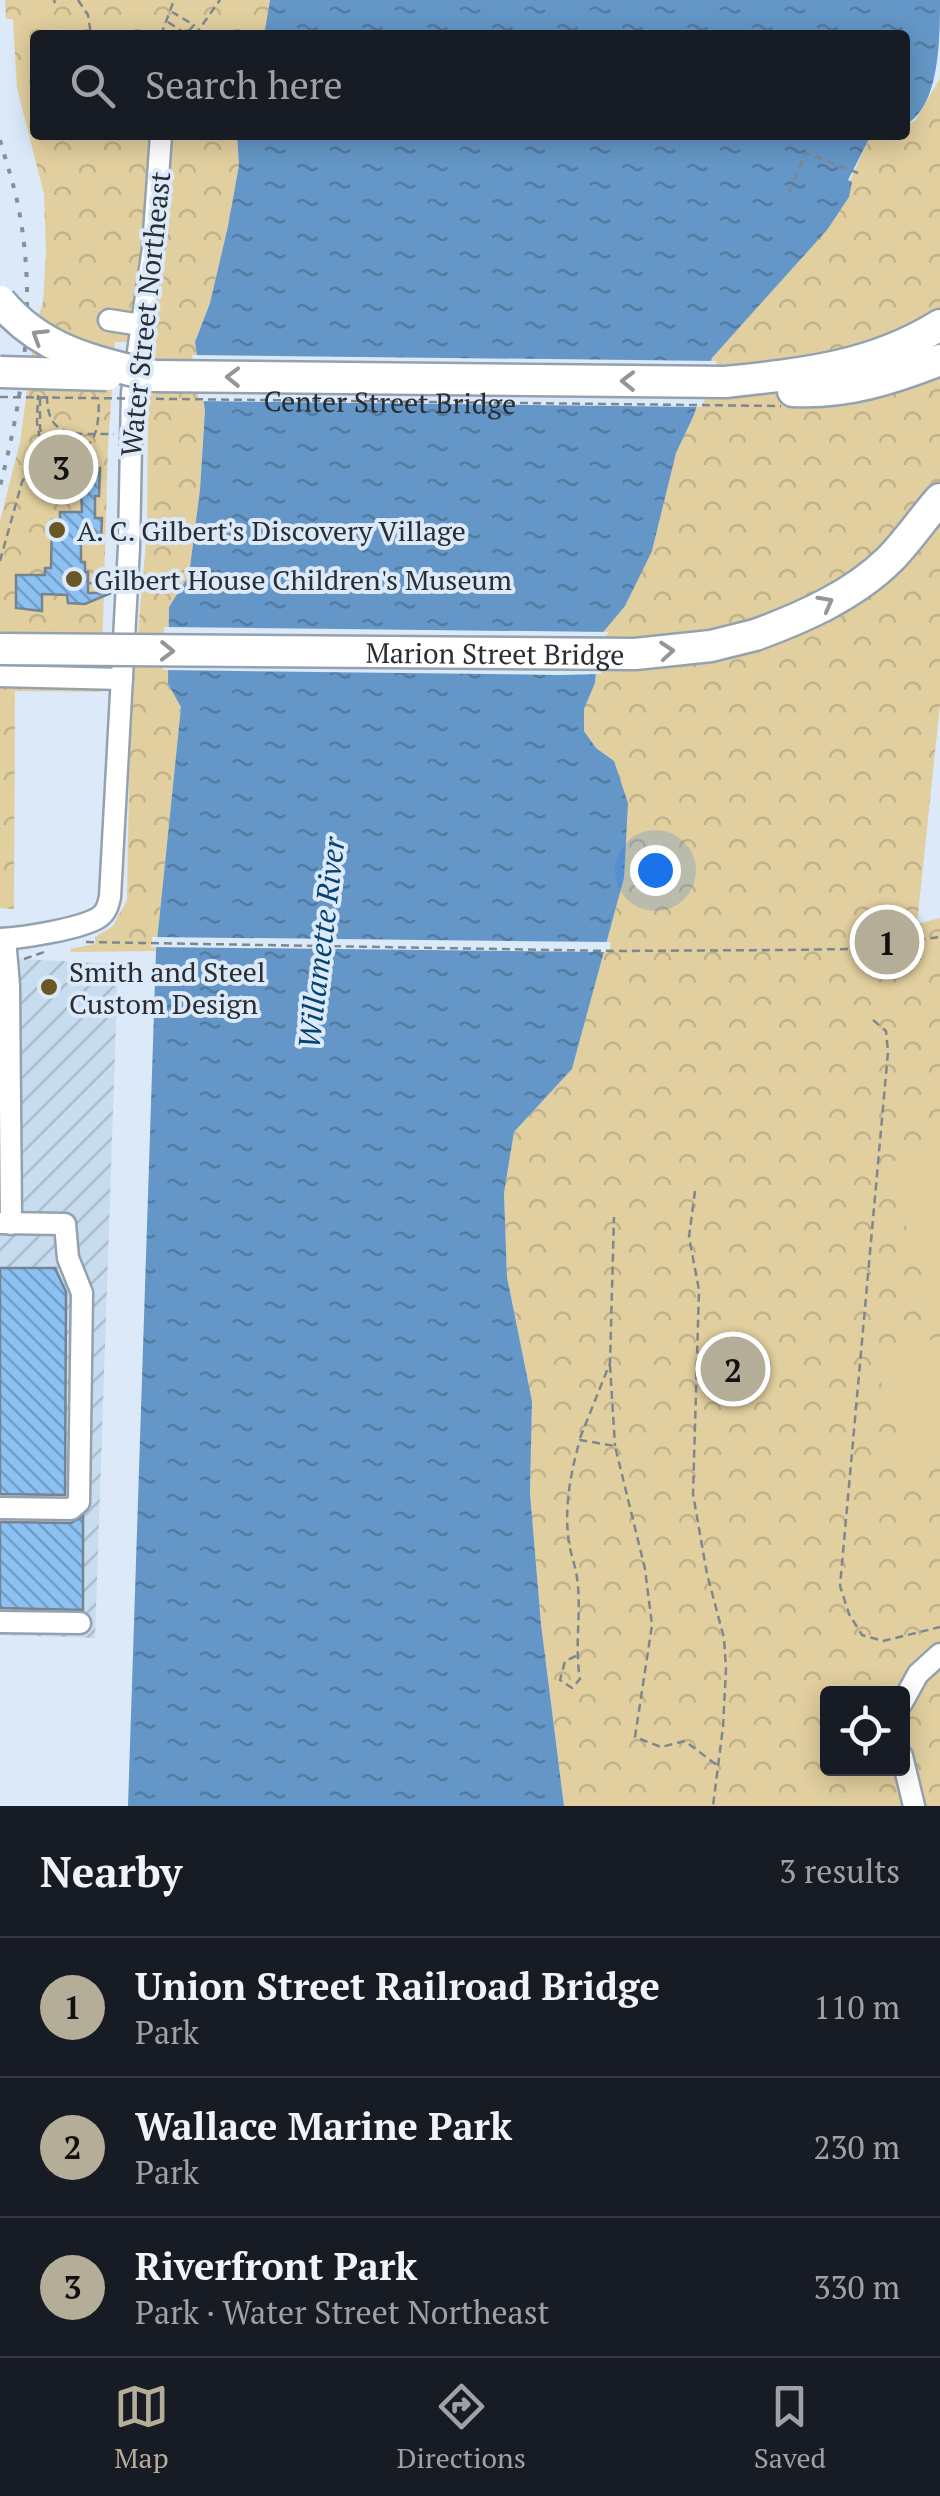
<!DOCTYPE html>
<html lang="en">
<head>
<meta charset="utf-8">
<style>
  body { margin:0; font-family:"PT Serif",serif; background:#20242c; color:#f1f3f6 }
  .controls { position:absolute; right:30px; bottom:30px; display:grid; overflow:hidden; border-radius:10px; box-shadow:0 5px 25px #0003 }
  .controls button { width:90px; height:90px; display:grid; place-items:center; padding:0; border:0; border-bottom:2px solid #363941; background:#171b24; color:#f1f3f6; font:50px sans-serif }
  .you { position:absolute; left:655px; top:870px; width:35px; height:35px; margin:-25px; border:8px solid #fff; border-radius:50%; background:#1a73e8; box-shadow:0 0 0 15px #1a73e833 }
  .badge { display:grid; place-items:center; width:65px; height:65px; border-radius:50%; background:#b4ad98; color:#111; font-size:32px; font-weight:700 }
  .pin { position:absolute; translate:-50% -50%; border:5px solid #fff; box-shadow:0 2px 10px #0006 }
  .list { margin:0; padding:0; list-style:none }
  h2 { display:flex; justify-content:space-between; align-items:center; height:130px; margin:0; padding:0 40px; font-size:42px }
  h2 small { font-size:32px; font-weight:400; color:#9ea1a6 }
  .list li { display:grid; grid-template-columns:65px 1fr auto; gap:30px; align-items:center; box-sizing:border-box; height:140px; padding:0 40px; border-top:2px solid #363941 }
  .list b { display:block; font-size:38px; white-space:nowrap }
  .list p { margin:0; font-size:32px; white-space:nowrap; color:#9ea1a6 }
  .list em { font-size:32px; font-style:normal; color:#9ea1a6 }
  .icon { flex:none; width:55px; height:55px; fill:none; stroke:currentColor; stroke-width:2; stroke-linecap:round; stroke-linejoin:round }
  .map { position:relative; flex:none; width:940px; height:1806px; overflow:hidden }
  .search { position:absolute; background:#171b24; box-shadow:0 5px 25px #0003; left:30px; right:30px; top:30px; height:110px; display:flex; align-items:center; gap:25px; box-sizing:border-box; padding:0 35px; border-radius:10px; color:#9ea1a6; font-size:38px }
  .sheet { height:550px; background:#171b24 }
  nav { display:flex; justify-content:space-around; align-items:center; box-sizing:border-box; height:140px; border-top:2px solid #363941; background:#171b24; font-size:28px; color:#9ea1a6 }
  nav a { display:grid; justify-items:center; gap:5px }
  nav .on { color:#b4ad98 }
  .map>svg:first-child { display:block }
  .industrial { fill:url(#industrial-furrows) }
  .park { fill:url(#park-crowns); fill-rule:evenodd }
  .garden { fill:#e2cf9f }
  .water { fill:url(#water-ripples) }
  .pier { fill:#dbe9f8 }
  .building { fill:url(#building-back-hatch); stroke:#768390; stroke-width:2.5 }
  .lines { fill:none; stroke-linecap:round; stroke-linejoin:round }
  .minor-casing { stroke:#94a2af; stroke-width:25 }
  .highway-casing { stroke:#94a2af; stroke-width:35 }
  .path { stroke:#7d8790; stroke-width:2.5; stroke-dasharray:8 5; stroke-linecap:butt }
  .minor { stroke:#fff; stroke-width:20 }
  .highway { stroke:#fff; stroke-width:30 }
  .rail { stroke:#86909a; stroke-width:4; stroke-dasharray:5 10; stroke-linecap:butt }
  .highway-bridge-casing { stroke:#94a2af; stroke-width:35; stroke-linecap:butt }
  .path-bridge { stroke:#7d8790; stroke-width:2.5; stroke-dasharray:8 5; stroke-linecap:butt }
  .highway-bridge { stroke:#fff; stroke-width:30 }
  .oneway { stroke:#949699 }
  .poi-dot { fill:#695725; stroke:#dbe9f8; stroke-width:4 }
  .labels { text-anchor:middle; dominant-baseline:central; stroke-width:8; stroke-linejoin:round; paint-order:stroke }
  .street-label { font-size:28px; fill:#282e33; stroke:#dbe9f8 }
  .poi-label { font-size:28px; fill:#282e33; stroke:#dbe9f8; text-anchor:start }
  .water-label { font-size:30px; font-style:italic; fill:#054371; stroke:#dbe9f8 }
</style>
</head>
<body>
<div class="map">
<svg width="940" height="1806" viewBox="0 0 940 1806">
  <defs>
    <pattern id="industrial-furrows" width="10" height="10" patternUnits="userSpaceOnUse" patternTransform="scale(2.5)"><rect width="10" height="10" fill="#c8dcf0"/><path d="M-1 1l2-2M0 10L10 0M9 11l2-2" fill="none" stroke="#acbdce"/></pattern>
    <pattern id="park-crowns" width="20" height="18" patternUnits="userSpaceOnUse" patternTransform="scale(2.5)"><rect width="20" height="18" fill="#e2cf9f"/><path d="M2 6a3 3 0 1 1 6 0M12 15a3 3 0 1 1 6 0" fill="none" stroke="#c2b289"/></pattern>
    <pattern id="water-ripples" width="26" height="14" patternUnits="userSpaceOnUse" patternTransform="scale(2.5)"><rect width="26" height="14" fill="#6497c7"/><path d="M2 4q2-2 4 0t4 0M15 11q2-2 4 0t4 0" fill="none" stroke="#527ca2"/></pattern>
    <pattern id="building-back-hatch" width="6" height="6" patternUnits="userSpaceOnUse" patternTransform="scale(2.5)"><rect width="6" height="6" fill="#8cc1f3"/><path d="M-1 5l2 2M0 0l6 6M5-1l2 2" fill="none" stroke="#729dc5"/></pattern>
  </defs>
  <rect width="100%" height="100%" fill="#dbe9f8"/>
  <polygon class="industrial" points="0,958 118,964 95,1638 0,1635"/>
  <g class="park">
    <polygon points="5,0 270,0 264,35 35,35 35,135 237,135 239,165 228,226 210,303 195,342 205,411 200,489 189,575 169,607 168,684 181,706 156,951 71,952 70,949 95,944 95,937 113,926 127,900 130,722 147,531 148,404 153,342 115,342 108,446 101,692 15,691 14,909 0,908 0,521 20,442 36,324 43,302 46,252 44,194 17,88 13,19 6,19"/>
    <path d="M940,78V705L917,924L940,918V1806H564L541,1624L530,1493L532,1401L507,1277L504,1193L514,1132L572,1069L624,878L614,761L596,748L584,731V709L595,683L599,637L652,551L676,453L694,415L712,358L827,230L871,135H905V125L915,121ZM828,1694H902V1768H828Z"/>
  </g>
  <g class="garden">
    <polygon points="940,1145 940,1312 935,1314 886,1164"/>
    <polygon points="940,1337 940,1466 910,1476 874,1359"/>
  </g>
  <g class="water">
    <path d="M270,0H940C940,39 940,107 905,125V35H264Z"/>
    <polygon points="237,135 871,135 848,180 852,182 849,197 827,230 712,358 694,415 676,453 652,551 625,606 599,637 595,683 584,709 584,731 596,748 614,761 628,803 624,878 572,1069 514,1132 504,1193 507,1277 532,1401 530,1493 541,1624 564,1806 128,1806 156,951 181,707 168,684 169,607 189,575 200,489 205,411 195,342 210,303 228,226 239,165"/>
  </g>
  <g class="pier">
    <polygon points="192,355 717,361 702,407 199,401"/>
    <polygon points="164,627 609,632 604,639 601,674 560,675 163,670"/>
    <polygon points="152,937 611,942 609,952 151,947"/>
  </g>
  <g class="building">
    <polygon points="80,468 100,468 99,496 95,496 95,518 102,518 101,539 81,539 81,562 85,562 85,572 88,572 88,593 111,593 85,604 68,603 67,595 42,594 42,611 16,608 16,575 45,575 45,568 51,568 52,520 60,520 60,512 82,512"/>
    <polygon points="0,1268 55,1268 66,1292 65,1495 0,1494"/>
    <polygon points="83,1516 83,1610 0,1608 0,1522 71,1523"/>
  </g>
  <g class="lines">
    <defs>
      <g id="minor">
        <polyline points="109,320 141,325"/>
        <polyline points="0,676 122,679"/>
        <path d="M0,939C23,938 79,929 98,918C106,913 108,906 110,897L129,547L132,393L153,248L161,135"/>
        <polyline points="5,939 9,985 11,1224"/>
        <polyline points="0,1223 65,1224 68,1258 82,1293 79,1502 71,1509 0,1508"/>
        <polyline points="0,1622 80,1623"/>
        <polyline points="902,1703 918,1674 940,1654"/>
        <polyline points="902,1756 914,1806"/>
      </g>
      <g id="highway">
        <path d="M155,376L725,382C802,374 873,367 940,325"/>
        <path d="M793,391C845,394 892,379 940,360"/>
        <path d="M755,635C802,618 854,595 890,559C908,541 923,518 940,499"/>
      </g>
    </defs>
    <use href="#minor" class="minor-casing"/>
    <use href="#highway" class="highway-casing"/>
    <g class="path">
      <polyline points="54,0 55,3"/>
      <polyline points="78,0 88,15 91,35"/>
      <polyline points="168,22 186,34 194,25 172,12"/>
      <polyline points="133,35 154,35"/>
      <polyline points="161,35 174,0"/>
      <polyline points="195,35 220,0"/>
      <polyline points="789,192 806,153 858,173"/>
      <path d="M47,396C47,442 80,433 114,434"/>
      <polyline points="40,398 40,429 49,444"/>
      <polyline points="0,561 22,482 41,445 37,423 38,395"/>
      <polyline points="88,583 106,584"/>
      <polyline points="86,942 614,951 785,950 849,949 940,937"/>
      <polyline points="24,959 44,952"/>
      <polyline points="873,1020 886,1031 888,1052 840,1586 849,1614 862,1635 883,1641 940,1627"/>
      <polyline points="695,1191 689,1237 699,1290 693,1494 707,1574 724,1638 726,1669 723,1727 713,1806"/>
      <polyline points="610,1365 615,1446"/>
      <polyline points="580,1438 610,1363 614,1217"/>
      <path d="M576,1656L565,1661L560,1680L572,1688L580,1679C574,1645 582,1612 577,1578C576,1568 572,1558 570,1548C563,1513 570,1474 580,1440L615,1446L645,1569L652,1625L635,1737L661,1747L685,1741L718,1766"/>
    </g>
    <use href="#minor" class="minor"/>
    <use href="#highway" class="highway"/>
    <path class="rail" d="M0,140C7,165 16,190 20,216C36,306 23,398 0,486"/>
    <defs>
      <g id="highway-bridge">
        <path d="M0,301C41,351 95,362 155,376"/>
        <polyline points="0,372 107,375"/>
        <path id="s2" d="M0,649L635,654L711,646L755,635"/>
      </g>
    </defs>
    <use href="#highway-bridge" class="highway-bridge-casing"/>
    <g class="path-bridge">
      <path id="s1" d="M0,397L781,406"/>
      <path d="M49,444L68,453C99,449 98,425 99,400"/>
    </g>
    <use href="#highway-bridge" class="highway-bridge"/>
  </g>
  <defs><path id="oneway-chevron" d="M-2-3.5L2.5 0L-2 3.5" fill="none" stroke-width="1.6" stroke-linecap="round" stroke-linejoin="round" transform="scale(2.5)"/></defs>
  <g class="oneway">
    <use href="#oneway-chevron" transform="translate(39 336) rotate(-148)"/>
    <use href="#oneway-chevron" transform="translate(233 377) rotate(-179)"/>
    <use href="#oneway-chevron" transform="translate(628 381) rotate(-179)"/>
    <use href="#oneway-chevron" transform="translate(826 603) rotate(-29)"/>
    <use href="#oneway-chevron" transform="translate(167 651) rotate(1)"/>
    <use href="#oneway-chevron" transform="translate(667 651) rotate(-5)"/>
  </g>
  <g class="poi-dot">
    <circle cx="57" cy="530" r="10"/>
    <circle cx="74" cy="579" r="10"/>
    <circle cx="49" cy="987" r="10"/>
  </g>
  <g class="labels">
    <g class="street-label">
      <text transform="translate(145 314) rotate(-84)">Water Street Northeast</text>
      <text stroke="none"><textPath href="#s1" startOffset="390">Center Street Bridge</textPath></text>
      <text stroke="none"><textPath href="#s2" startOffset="495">Marion Street Bridge</textPath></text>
    </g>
    <g class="poi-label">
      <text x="77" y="530">A. C. Gilbert's Discovery Village</text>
      <text x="94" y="579">Gilbert House Children's Museum</text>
      <text x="69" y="971">Smith and Steel<tspan x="69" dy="32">Custom Design</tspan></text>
    </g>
    <g class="water-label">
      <text transform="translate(321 943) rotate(-83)">Willamette River</text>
    </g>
  </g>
</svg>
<div class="controls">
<button><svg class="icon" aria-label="locate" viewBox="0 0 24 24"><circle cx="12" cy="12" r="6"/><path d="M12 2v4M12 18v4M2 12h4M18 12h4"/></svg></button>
</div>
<div class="you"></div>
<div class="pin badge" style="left:887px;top:942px">1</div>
<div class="pin badge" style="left:733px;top:1369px">2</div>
<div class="pin badge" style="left:61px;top:467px">3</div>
<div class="search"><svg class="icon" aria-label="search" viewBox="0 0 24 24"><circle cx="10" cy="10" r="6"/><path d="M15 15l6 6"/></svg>Search here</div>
</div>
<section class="sheet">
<h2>Nearby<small>3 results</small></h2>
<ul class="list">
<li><span class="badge">1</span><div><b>Union Street Railroad Bridge</b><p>Park</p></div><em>110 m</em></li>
<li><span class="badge">2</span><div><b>Wallace Marine Park</b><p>Park</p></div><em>230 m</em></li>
<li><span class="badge">3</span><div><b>Riverfront Park</b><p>Park · Water Street Northeast</p></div><em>330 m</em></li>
</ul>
</section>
<nav>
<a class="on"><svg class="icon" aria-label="map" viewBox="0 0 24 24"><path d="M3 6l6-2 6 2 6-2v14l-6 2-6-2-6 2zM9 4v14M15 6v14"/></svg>Map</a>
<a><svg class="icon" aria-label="directions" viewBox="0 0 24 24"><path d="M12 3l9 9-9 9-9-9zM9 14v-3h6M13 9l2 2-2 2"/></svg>Directions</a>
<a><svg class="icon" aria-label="saved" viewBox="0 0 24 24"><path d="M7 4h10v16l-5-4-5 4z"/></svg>Saved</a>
</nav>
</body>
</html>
